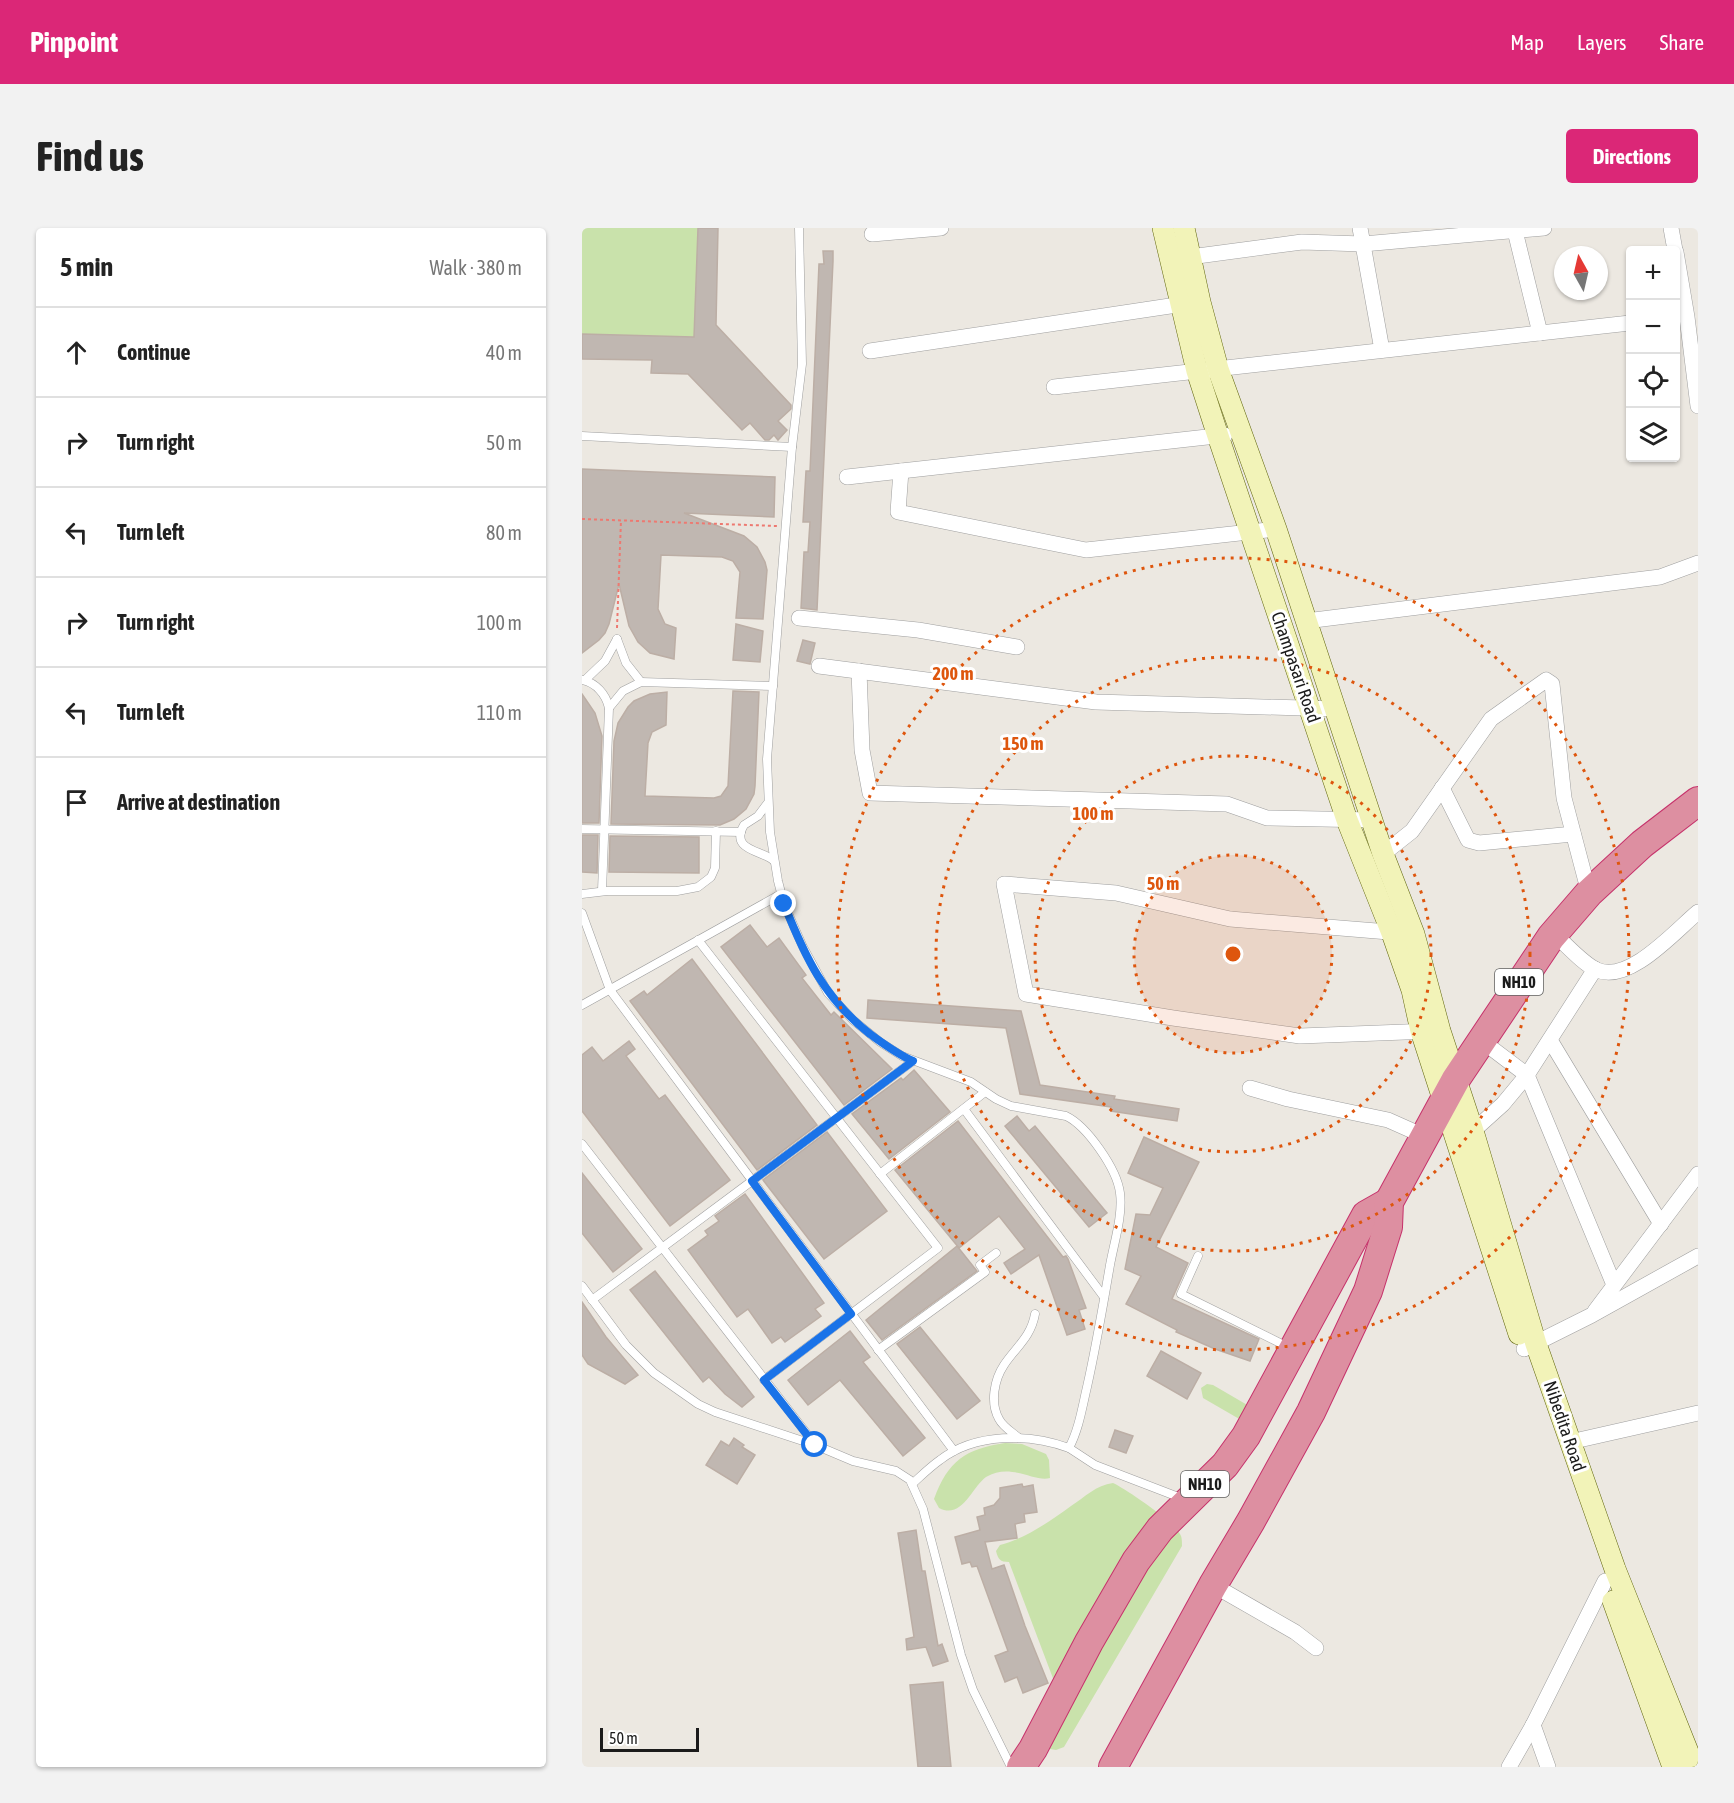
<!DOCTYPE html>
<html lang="en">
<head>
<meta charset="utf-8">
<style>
  body { margin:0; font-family:"Asap Condensed",sans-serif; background:#f2f2f2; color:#222 }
  .controls { position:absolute; right:18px; top:18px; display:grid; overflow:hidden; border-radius:6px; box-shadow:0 2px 4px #0004 }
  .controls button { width:54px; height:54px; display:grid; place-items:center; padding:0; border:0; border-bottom:2px solid #e0e0e0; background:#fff; color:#222; font:30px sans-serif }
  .compass { position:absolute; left:972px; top:18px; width:54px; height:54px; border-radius:50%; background:#fff; box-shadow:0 2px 4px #0004; rotate:352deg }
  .scale { position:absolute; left:18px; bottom:15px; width:99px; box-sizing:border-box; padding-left:6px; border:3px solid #1b1b1b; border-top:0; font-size:16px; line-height:21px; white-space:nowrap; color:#1b1b1b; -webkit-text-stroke:4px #fff; paint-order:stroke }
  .stop { position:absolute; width:18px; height:18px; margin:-14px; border:4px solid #1a73e8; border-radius:50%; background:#fff }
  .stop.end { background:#1a73e8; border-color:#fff; box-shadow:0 2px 6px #0008 }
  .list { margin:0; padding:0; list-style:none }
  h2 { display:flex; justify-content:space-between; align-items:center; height:78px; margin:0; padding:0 24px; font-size:26px }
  h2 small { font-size:20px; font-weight:400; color:#767676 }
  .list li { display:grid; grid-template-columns:39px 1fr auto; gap:18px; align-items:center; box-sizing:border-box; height:90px; padding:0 24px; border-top:2px solid #e0e0e0 }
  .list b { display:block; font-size:22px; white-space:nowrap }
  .list em { font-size:20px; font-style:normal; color:#767676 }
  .icon { flex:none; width:33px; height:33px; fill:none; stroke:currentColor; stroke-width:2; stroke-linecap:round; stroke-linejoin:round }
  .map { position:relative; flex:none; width:1116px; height:1539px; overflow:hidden; border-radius:6px }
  header { display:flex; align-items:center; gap:36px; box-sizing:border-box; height:84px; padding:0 30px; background:#db2777; color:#fff }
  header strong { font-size:28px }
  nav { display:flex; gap:33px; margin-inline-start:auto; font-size:21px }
  .intro { display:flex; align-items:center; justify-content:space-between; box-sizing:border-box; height:144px; padding:0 36px }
  h1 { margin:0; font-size:42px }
  .button { padding:15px 27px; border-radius:6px; background:#db2777; color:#fff; font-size:21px; font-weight:700 }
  main { display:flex; gap:36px; padding:0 36px }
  aside { flex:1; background:#fff; border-radius:6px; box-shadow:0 2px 4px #0004 }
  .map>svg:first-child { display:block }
  .grass { fill:#c9e2ab }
  .building { fill:#c0b7b1; stroke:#bcaea5; stroke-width:1.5 }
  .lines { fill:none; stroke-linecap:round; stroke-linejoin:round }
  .lane-casing { stroke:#9f9f9f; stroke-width:9 }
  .street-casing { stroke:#9f9f9f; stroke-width:16 }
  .secondary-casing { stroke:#61660e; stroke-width:22 }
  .highway-casing { stroke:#c6326b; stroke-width:30 }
  .path { stroke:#ed7971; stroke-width:2; stroke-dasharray:3 3; stroke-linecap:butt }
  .lane { stroke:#fff; stroke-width:8 }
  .street { stroke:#fff; stroke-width:15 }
  .secondary { stroke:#f2f3b8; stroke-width:21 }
  .highway { stroke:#dd8fa1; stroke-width:28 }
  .route { stroke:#1a73e8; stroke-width:8 }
  .ring { fill:none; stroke:#de560d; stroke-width:3; stroke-dasharray:3 6 }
  .labels { text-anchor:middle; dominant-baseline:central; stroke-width:6; stroke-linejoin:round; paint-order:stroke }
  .shield { fill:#fff; stroke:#5f5f5f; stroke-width:1.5 }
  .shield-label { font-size:16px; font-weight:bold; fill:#1b1b1b }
  .street-label { font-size:18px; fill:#1b1b1b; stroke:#fff }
  .centre { fill:#de560d; stroke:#fff; stroke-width:3 }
  .ring-label { font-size:18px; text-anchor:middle; font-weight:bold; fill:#de560d; stroke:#fff; stroke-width:6; stroke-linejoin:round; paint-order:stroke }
</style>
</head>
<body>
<header>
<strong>Pinpoint</strong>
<nav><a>Map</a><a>Layers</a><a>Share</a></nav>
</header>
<div class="intro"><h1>Find us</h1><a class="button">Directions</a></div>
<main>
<aside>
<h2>5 min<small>Walk · 380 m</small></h2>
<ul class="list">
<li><svg class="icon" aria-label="ahead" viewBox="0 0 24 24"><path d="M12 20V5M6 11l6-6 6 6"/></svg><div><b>Continue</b></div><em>40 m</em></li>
<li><svg class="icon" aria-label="right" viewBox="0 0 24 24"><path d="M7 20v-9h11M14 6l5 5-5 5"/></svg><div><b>Turn right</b></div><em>50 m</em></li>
<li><svg class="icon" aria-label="left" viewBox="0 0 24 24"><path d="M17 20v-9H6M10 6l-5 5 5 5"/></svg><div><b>Turn left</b></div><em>80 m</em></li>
<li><svg class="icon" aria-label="right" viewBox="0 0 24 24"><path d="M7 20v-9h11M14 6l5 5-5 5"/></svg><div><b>Turn right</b></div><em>100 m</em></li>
<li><svg class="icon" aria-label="left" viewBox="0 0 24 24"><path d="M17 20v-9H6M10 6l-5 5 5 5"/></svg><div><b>Turn left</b></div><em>110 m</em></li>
<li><svg class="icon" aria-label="arrive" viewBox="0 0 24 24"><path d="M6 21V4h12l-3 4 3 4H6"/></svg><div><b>Arrive at destination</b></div></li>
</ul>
</aside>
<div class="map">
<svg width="1116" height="1539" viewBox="0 0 1116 1539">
  <rect width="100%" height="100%" fill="#ece8e1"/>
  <g class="grass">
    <polygon points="0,0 116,0 112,109 0,106"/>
    <polygon points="625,1156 631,1157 667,1178 659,1192 621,1170 619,1160"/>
    <path d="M423,1215L440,1216L464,1226L467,1232L468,1250C453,1255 429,1234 404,1249C390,1259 380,1292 357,1280L352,1271C366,1233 383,1221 423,1215Z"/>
    <path d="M531,1255C544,1261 594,1295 599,1308C600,1310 600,1316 600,1318L482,1519L474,1522L462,1520L472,1453L427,1334C418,1334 416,1331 414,1323L418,1317C444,1310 467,1294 489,1278C503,1269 514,1257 531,1255Z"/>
  </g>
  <g class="building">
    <polygon points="116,0 136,0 134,97 209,177 209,181 196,193 205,202 196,212 192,207 187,212 183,212 168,195 160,202 106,146 69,145 70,132 0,131 0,106 112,109"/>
    <polygon points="241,23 251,23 251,33 235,382 219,380 222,324 226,324 228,294 221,294 224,243 228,243 237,36 242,36"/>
    <polygon points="0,241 193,249 192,289 102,285 162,308 175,319 183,334 185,342 181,391 154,390 158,344 151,333 140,329 79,327 76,381 83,396 94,400 92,431 68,425 56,414 47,398 37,356 27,396 23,405 17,412 0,425"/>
    <polygon points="154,396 181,403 178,434 151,432"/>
    <polygon points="221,412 233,415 228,436 215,433"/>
    <polygon points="151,463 177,464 173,558 172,566 164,581 152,591 138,597 29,596 32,513 36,495 46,479 52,473 68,466 85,464 84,497 70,504 66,515 63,568 132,570 139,568 146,558"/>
    <polygon points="0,466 13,485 20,508 17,595 0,595"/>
    <polygon points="0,607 16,607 15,645 0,644"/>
    <polygon points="28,608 117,609 117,645 27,644"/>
    <polygon points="168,697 185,719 197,710 224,747 220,750 249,787 252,784 310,841 262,877 139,719"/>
    <polygon points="110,731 235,897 175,942 48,773 62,763 65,767"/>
    <polygon points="286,772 439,783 458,857 533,868 532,871 597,881 595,893 529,883 529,879 438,866 424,800 285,790"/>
    <polygon points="47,813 53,821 44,828 77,871 83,867 148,952 88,998 0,883 0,827 10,819 21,833"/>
    <polygon points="332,842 368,884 307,931 270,886 319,850 321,852"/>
    <polygon points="435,888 447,903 453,898 525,985 507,999 423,898"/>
    <polygon points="376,893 481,1029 484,1028 486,1031 504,1080 497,1082 503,1101 485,1107 457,1027 429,1046 422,1035 443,1021 417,988 377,1020 313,942"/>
    <polygon points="245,904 305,983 242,1031 181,952"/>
    <polygon points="562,909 617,934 574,1019 606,1035 590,1071 677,1111 668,1133 633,1121 594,1104 595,1102 544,1076 559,1048 543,1041 554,986 568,987 581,960 546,945"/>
    <polygon points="0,945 60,1021 31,1044 0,1005"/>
    <polygon points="163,966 242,1075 233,1081 239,1088 203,1114 199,1109 190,1115 166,1081 155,1089 106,1022 126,1007 123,1003 137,993 133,988"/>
    <polygon points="375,1018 395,1043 300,1112 284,1092"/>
    <polygon points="73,1043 172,1169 160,1179 143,1166 127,1149 121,1154 48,1062"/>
    <polygon points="0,1074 24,1109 56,1147 43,1156 6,1136 0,1127"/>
    <polygon points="338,1099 398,1173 375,1191 315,1116"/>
    <polygon points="268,1103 288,1129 281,1134 343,1210 321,1228 258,1152 226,1177 206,1152"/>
    <polygon points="579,1123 619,1145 605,1171 565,1148"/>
    <polygon points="533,1202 551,1208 544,1225 527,1219"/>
    <polygon points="152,1210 162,1217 160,1219 173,1227 155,1256 124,1237 139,1213 147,1218"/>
    <polygon points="440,1256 441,1259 451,1257 455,1284 442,1286 443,1294 433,1296 435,1310 403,1314 410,1341 422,1337 443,1398 466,1455 441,1465 435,1449 423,1454 413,1428 426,1423 395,1338 390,1339 388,1334 380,1336 373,1309 398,1302 395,1289 403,1287 402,1280 412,1277 418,1270 418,1260"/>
    <polygon points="334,1302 340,1343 343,1343 356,1418 360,1416 366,1433 351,1438 344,1419 325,1422 324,1411 332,1409 316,1305"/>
    <polygon points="361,1454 369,1539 336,1539 328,1457"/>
  </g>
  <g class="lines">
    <defs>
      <g id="lane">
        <path d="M217,0L220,136L210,219L185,531L188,604L196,653L202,676L221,719L246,765L271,792L298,814L320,828L389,854L414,871L429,878L484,888C505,898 535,941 538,965C541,987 532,1015 528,1037C521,1078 514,1119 505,1159C500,1180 497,1201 487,1220L513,1237L599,1270"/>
        <polyline points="0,208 210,219"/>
        <polyline points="35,411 44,435 59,454"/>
        <path d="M0,452C14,455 24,466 27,480L20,663"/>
        <polyline points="3,452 23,433 35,411"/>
        <polyline points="27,480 41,463 59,454 191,458"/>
        <path d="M185,576L176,588L162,597C147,623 181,622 192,633"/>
        <polyline points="0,601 159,604"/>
        <polyline points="0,666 25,663 95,663 116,659 129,649 133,640 134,603"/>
        <polyline points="0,685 28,762 372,1223"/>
        <polyline points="116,712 356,1020 182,1152"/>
        <polyline points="0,777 199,666"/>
        <polyline points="382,881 522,1069"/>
        <polyline points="0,916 232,1215"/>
        <polyline points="298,946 403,864"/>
        <polyline points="616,1028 599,1066 706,1119"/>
        <polyline points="0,1058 44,1117 72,1145 116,1176 133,1184 233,1217 271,1233 314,1243 328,1252 341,1281 379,1427 391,1462 429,1539"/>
        <polyline points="10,1072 331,833"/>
        <polyline points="296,1122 403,1044 398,1037 414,1025"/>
        <path d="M437,1210C430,1204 421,1199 417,1191C408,1175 412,1152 422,1137C434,1119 449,1109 453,1086"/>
        <path d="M330,1256C339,1248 348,1239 358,1232C393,1205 447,1205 487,1220"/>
      </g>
      <g id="street">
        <polyline points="778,0 800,122"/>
        <polyline points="1089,0 1093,22"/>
        <polyline points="933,3 958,105"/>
        <polyline points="290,6 359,0"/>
        <polyline points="1094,24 1105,89 1116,178"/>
        <polyline points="608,29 720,14 781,16 962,0"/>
        <polyline points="288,123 608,75"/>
        <polyline points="472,159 1048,95"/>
        <polyline points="319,243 316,284 504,322 694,301"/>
        <polyline points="265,249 643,207"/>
        <polyline points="217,390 336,402 435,419"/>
        <polyline points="724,393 1078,349 1116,335"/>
        <polyline points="237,438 514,474 754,481"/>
        <polyline points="277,443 280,522 288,565 645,576 685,590 791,592"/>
        <polyline points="860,560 886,612 897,615 991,606"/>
        <polyline points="801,626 830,603 909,491 964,452 970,456 982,570 1007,665"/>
        <polyline points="819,705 648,691 534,665 422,656 444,766 591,790 718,808 849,803"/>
        <path d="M972,706C984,716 1001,736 1015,742C1047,756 1093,703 1116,684"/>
        <polyline points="968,812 1079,996"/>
        <polyline points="900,813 945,847 1032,1057"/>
        <polyline points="668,860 706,871 806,892 842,908"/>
        <polyline points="891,903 921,876 945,847 1013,741"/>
        <polyline points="1013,1083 1116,946"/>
        <polyline points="942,1121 1010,1087 1116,1028"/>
        <polyline points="988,1214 1116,1185"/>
        <polyline points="631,1357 713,1404 734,1420"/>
        <polyline points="951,1497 966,1539"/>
        <polyline points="927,1539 951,1497 1023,1353"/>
      </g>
      <g id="secondary">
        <polyline points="581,0 615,143 636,208 765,592 810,705 830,762 839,803 862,874 937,1106"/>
        <polyline points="602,0 618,74 636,141 694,301 801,626 832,706 858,803 891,903 954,1116 1033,1341 1112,1539"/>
        <polyline points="1031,1373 1091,1539"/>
      </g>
      <g id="highway">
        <polyline points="439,1539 451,1521 507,1414 554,1333 578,1301 643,1237 664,1208 784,987 807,974"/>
        <polyline points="531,1539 631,1357 669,1293 729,1184 786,1063 806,999 807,974 874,851 969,709 1007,665 1060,616 1116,573"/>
      </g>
    </defs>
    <use href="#lane" class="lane-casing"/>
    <use href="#street" class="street-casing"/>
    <use href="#secondary" class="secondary-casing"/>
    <use href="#highway" class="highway-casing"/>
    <g class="path">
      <polyline points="0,291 195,298"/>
      <polyline points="35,400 39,292"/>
    </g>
    <use href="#lane" class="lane"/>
    <use href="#street" class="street"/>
    <use href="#secondary" class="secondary"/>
    <use href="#highway" class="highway"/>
  </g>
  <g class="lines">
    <path class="route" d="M202,676C223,729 242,770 288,806C302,816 315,826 331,833L170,953L269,1086L182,1152L233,1217"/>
  </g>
  <circle cx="651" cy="726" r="99" fill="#de560d" fill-opacity=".12"/>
  <g class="ring">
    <circle cx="651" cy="726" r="99"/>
    <circle cx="651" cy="726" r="198"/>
    <circle cx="651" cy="726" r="297"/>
    <circle cx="651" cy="726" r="396"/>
  </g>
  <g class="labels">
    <g class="shield">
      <rect x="913" y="741" width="48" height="26" rx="4.5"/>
      <rect x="599" y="1243" width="48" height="26" rx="4.5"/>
    </g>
    <g class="shield-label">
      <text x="937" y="754">NH10</text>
      <text x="623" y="1256">NH10</text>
    </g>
    <g class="street-label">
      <text transform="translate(714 439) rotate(71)">Champasari Road</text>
      <text transform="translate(983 1198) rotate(71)">Nibedita Road</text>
    </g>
  </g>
  <circle cx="651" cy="726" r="9" class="centre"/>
  <g class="ring-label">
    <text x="371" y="452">200 m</text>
    <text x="441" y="522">150 m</text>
    <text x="511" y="592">100 m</text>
    <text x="581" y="662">50 m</text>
  </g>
</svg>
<div class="controls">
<button>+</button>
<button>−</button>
<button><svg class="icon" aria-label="locate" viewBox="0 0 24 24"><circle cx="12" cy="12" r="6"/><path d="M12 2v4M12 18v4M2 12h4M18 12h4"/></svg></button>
<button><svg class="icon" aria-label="layers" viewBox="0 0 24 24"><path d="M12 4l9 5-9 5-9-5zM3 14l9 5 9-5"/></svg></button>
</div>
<svg class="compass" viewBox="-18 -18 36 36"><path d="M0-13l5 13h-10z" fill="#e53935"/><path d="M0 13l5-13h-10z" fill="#767676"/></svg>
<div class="scale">50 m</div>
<div class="stop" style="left:233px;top:1217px"></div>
<div class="stop end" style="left:202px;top:676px"></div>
</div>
</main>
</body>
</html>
